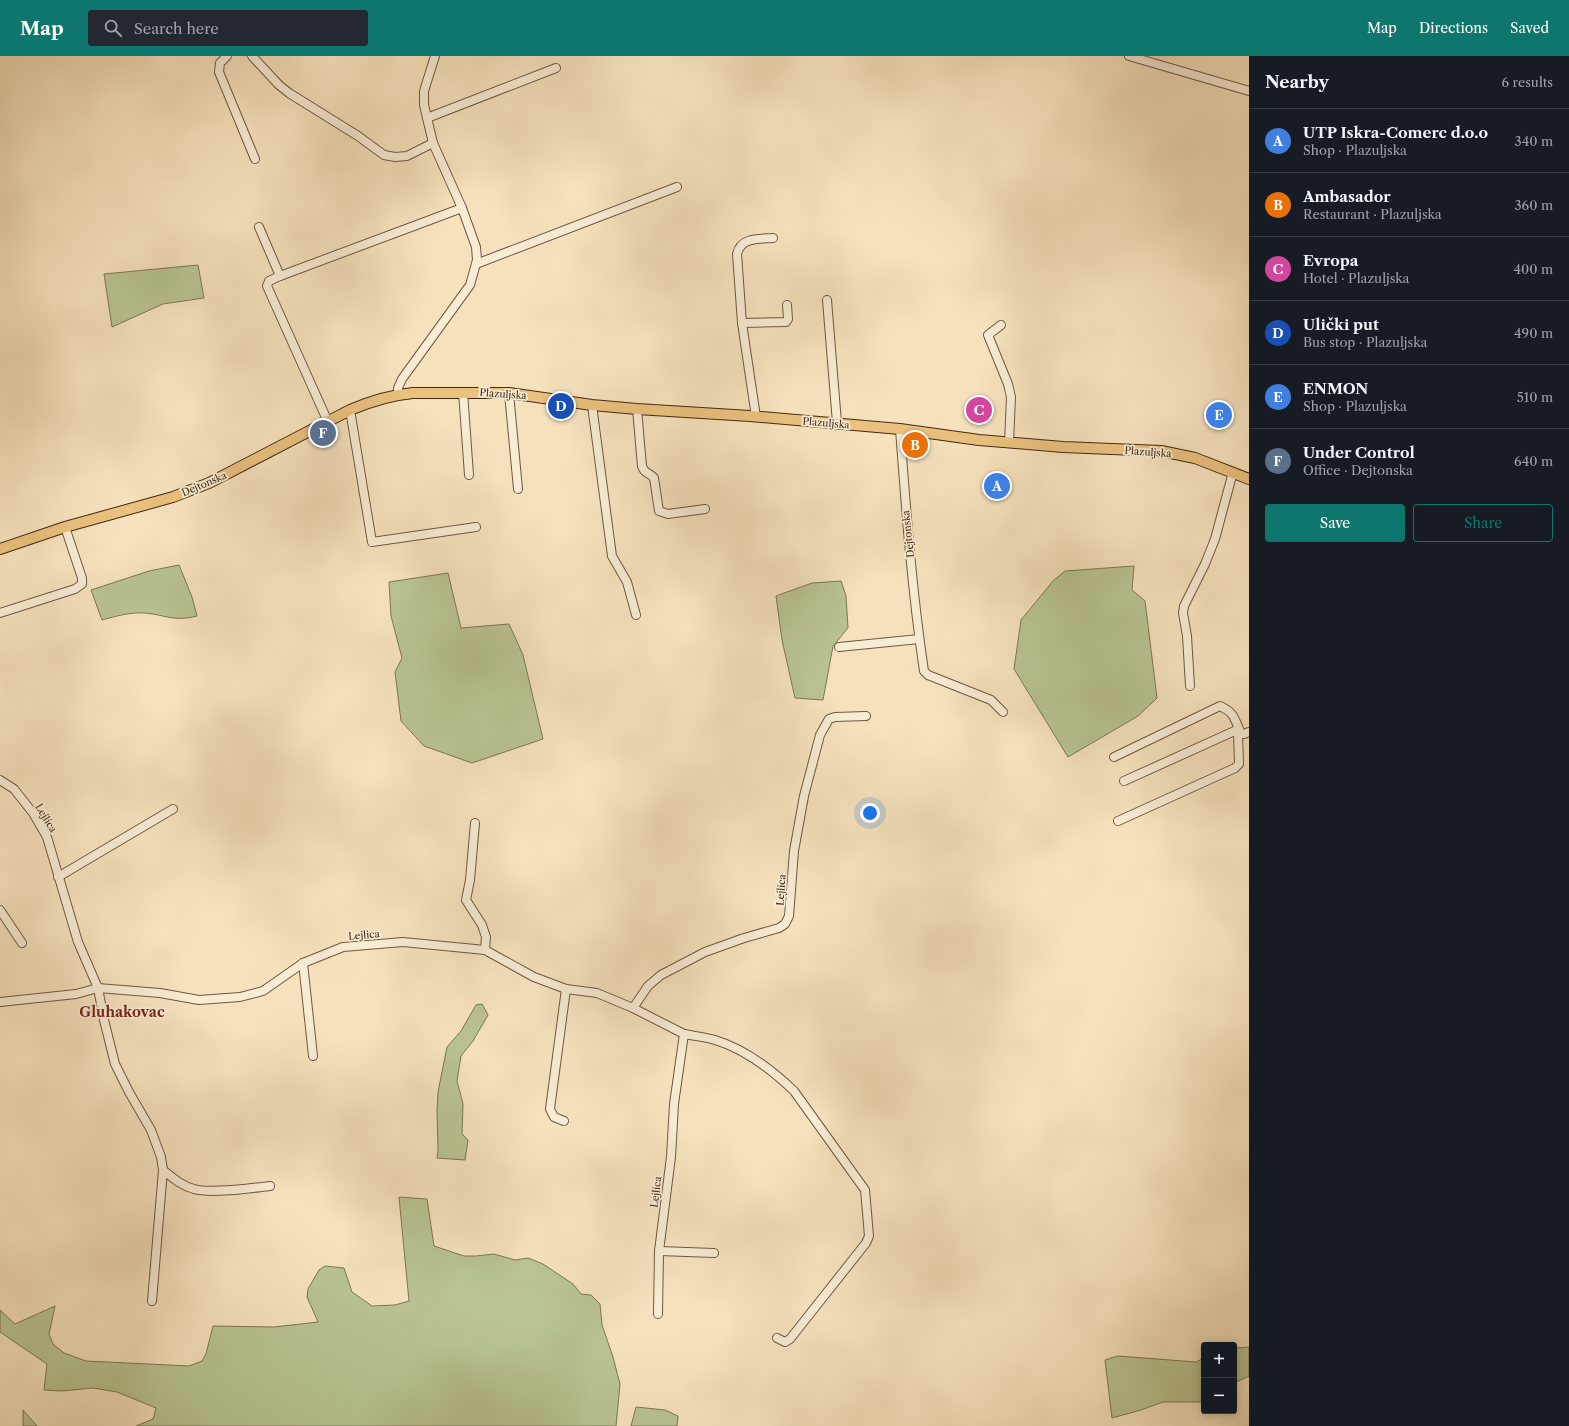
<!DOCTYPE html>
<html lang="en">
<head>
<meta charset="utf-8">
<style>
  body { margin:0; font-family:"Libre Caslon Text",serif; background:#242831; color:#f1f3f6 }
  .controls { position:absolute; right:12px; bottom:12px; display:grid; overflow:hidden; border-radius:4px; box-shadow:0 2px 10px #0003 }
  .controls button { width:36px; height:36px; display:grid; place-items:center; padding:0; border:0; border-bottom:1px solid #363941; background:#171b24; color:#f1f3f6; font:20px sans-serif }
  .you { position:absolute; left:870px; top:757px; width:14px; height:14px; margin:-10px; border:3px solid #fff; border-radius:50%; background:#1a73e8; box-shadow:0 0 0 6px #1a73e833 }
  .badge { display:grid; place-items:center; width:26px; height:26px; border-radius:50%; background:#0f766e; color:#fff; font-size:13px; font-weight:700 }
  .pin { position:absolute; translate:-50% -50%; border:2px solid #fff; box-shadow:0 1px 4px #0006 }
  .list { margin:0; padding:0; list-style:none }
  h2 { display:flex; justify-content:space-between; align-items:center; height:52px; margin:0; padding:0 16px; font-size:17px }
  h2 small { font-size:13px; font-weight:400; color:#9ea1a6 }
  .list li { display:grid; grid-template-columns:26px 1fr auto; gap:12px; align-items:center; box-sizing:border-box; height:64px; padding:0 16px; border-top:1px solid #363941 }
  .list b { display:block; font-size:15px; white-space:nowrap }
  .list p { margin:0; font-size:13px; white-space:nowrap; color:#9ea1a6 }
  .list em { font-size:13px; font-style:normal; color:#9ea1a6 }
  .actions { display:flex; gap:8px; padding:12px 16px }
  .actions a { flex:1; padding:9px 0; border:1px solid #0f766e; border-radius:4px; text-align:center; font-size:14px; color:#0f766e }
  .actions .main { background:#0f766e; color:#fff }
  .icon { flex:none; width:22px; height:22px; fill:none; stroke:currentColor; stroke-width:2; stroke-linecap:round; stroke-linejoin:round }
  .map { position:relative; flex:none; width:1249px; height:1370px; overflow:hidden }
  header { display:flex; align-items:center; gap:24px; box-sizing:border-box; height:56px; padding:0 20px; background:#0f766e; color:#fff }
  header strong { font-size:19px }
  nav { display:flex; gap:22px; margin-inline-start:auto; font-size:14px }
  .search { width:280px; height:36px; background:#242831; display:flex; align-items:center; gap:10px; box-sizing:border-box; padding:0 14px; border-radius:4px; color:#9ea1a6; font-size:15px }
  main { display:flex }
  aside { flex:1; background:#171b24 }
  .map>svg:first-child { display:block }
  .green { fill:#b9c493; stroke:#7e7654 }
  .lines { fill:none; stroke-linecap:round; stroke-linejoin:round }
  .minor-casing { stroke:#70573f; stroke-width:10 }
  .major-casing { stroke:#432915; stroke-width:12 }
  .minor { stroke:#f8ecd4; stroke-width:8 }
  .major { stroke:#eac17e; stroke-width:10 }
  .labels { text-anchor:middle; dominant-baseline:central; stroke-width:3.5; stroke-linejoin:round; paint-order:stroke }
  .street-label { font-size:10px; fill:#432915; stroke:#f8ecd4 }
  .district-label { font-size:14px; font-weight:bold; fill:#7a1f14; stroke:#f8ecd4 }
</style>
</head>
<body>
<header>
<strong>Map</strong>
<div class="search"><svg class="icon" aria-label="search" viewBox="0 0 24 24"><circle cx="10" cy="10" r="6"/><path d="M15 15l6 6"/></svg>Search here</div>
<nav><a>Map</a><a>Directions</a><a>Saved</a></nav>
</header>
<main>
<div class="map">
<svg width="1249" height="1370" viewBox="0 0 1249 1370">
  <rect width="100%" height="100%" fill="#f5e2bd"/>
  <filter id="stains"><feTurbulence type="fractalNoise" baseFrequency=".005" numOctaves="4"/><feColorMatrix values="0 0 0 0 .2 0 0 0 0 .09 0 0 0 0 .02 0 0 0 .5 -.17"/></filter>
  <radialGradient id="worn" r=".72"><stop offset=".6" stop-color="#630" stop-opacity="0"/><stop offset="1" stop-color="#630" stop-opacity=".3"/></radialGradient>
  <g class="green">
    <polygon points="198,209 204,242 163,248 112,271 104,218"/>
    <path d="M179,509L192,541L197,560C173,566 167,559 145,557C131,556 116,560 102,564L91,534L149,515Z"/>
    <polygon points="1134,510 1132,534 1145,545 1157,642 1138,660 1068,701 1014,613 1021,564 1053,525 1065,515"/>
    <polygon points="448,517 461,572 509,568 523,599 543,683 472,707 424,690 401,665 395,616 402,602 391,560 389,526"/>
    <polygon points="841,525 846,540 848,572 833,590 823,644 795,642 782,584 776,540 812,527"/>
    <polygon points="482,948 488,959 473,985 461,1000 457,1025 463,1048 462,1078 468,1084 465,1104 437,1102 438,1094 437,1054 438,1036 447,991 461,975 476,949"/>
    <polygon points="399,1141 427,1143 434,1190 464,1200 476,1200 494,1198 515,1204 528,1202 543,1208 573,1228 581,1238 591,1239 600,1248 602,1269 613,1301 620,1328 616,1370 136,1370 153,1363 156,1352 117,1336 93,1332 62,1335 44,1334 47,1308 0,1276 0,1254 15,1268 55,1250 49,1278 53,1288 64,1297 86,1305 189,1310 202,1305 206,1298 213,1270 274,1271 318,1266 307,1241 308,1233 319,1214 325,1210 344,1212 352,1236 372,1250 395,1249 409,1245"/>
    <polygon points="1249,1291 1249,1320 1234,1327 1234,1292"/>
    <polygon points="1118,1300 1196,1306 1204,1302 1204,1344 1202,1346 1163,1346 1141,1354 1112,1362 1105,1304"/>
    <polygon points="636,1351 665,1354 678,1360 677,1370 631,1370"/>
    <polygon points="23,1354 37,1370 23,1370"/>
  </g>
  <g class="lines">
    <defs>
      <g id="minor">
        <polyline points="227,0 220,7 219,16 255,103"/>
        <polyline points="252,0 279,29 289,37 358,80 384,99 395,101 407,100 433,87"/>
        <polyline points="1129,0 1249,35"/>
        <polyline points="427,62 556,12"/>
        <polyline points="259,171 280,220 269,225 267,230 328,366"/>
        <polyline points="476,208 677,131"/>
        <polyline points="280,220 462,152"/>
        <polyline points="827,244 837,367"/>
        <polyline points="742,267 786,266 788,263 787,249"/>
        <polyline points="1001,269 988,279 1008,328 1011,341 1009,387"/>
        <polyline points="463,336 469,419"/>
        <polyline points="509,337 518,433"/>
        <polyline points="398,338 398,332 402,323 470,229 477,204 476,191 462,152 433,87 424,49 424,35 435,0"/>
        <polyline points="592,349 612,500 627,526 636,559"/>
        <path d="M637,353L642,410C644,418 649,416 654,422L659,455L668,458L705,453"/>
        <polyline points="350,354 372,486 476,471"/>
        <path d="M756,361L742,267L737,198C741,181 759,183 773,182"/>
        <path d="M900,373C906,454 912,535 924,615L928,619L991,644L1003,656"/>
        <polyline points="0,557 75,533 82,528 82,522 65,471"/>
        <polyline points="839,591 919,583"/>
        <polyline points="1190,630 1187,580 1183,557 1184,550 1205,508 1215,483 1233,416"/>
        <path d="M1114,701L1220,650C1233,656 1234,661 1239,673L1238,676L1244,678L1249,676"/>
        <path d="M0,724L14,733L33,757L47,781L78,886L98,932L104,964L115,1008L129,1036L151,1074L161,1101L163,1114C173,1122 182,1130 194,1133C211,1138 251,1132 270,1130"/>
        <polyline points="1124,725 1239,673"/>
        <polyline points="1118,765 1235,712 1239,708 1238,676"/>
        <polyline points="475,767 470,824 466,844 482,869 486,881 485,894"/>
        <polyline points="58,821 173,753"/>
        <polyline points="0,854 22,887"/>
        <polyline points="303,907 313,1000"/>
        <polyline points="0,946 76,938 98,932 160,937 199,944 240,941 263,935 303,907 343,891 403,886 485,894 534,921 566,933 597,937 633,952 684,978 674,1048 671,1101 659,1195 658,1258"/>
        <polyline points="633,952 648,930 661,919 705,896 744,882 779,872 785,868 789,860 794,795 804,740 820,679 829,663 835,661 866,660"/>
        <path d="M684,978C694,980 705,981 715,984C745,993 771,1013 794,1035L865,1134L869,1180L866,1187L790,1283L785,1286L777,1282"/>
        <polyline points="564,1065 554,1061 550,1053 566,933"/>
        <polyline points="659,1195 714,1197"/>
        <polyline points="152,1245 163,1114"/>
      </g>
      <path id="major" d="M0,493L65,471L173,441L209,427L350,354C371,345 391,339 413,337H509L592,349L637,353L750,360L900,373L979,384L1063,391L1161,395L1195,402L1249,423"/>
    </defs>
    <use href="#minor" class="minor-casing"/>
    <use href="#major" class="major-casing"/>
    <use href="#minor" class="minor"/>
    <use href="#major" class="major"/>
  </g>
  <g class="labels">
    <g class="street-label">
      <text transform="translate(503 338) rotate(4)">Plazuljska</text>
      <text transform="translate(826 367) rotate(5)">Plazuljska</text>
      <text transform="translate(1148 396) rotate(4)">Plazuljska</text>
      <text transform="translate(204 428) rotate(-23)">Dejtonska</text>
      <text transform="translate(908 478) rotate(-96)">Dejtonska</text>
      <text transform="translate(46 762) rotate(59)">Lejlica</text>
      <text transform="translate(781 834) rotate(-86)">Lejlica</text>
      <text transform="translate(364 879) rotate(-5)">Lejlica</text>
      <text transform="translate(656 1136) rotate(-83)">Lejlica</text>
    </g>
    <g class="district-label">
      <text x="122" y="956">Gluhakovac</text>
    </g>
  </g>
  <rect width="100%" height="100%" filter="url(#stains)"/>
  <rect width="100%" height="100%" fill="url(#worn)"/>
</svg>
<div class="controls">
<button>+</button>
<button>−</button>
</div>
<div class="you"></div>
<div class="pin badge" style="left:997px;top:430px;background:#3f7fe0">A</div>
<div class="pin badge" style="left:915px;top:389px;background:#e8710a">B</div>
<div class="pin badge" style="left:979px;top:354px;background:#d1479c">C</div>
<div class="pin badge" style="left:561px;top:350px;background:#1a4fb4">D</div>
<div class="pin badge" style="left:1219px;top:359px;background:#3f7fe0">E</div>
<div class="pin badge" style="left:323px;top:377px;background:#5c6f8a">F</div>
</div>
<aside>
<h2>Nearby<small>6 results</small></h2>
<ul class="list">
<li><span class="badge" style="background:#3f7fe0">A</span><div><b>UTP Iskra-Comerc d.o.o</b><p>Shop · Plazuljska</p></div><em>340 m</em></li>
<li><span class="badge" style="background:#e8710a">B</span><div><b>Ambasador</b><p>Restaurant · Plazuljska</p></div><em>360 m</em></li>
<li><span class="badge" style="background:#d1479c">C</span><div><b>Evropa</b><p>Hotel · Plazuljska</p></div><em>400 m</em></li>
<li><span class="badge" style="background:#1a4fb4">D</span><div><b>Ulički put</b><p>Bus stop · Plazuljska</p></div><em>490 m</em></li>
<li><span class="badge" style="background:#3f7fe0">E</span><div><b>ENMON</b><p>Shop · Plazuljska</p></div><em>510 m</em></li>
<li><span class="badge" style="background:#5c6f8a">F</span><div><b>Under Control</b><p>Office · Dejtonska</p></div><em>640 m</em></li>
</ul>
<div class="actions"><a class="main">Save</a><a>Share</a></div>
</aside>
</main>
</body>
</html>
